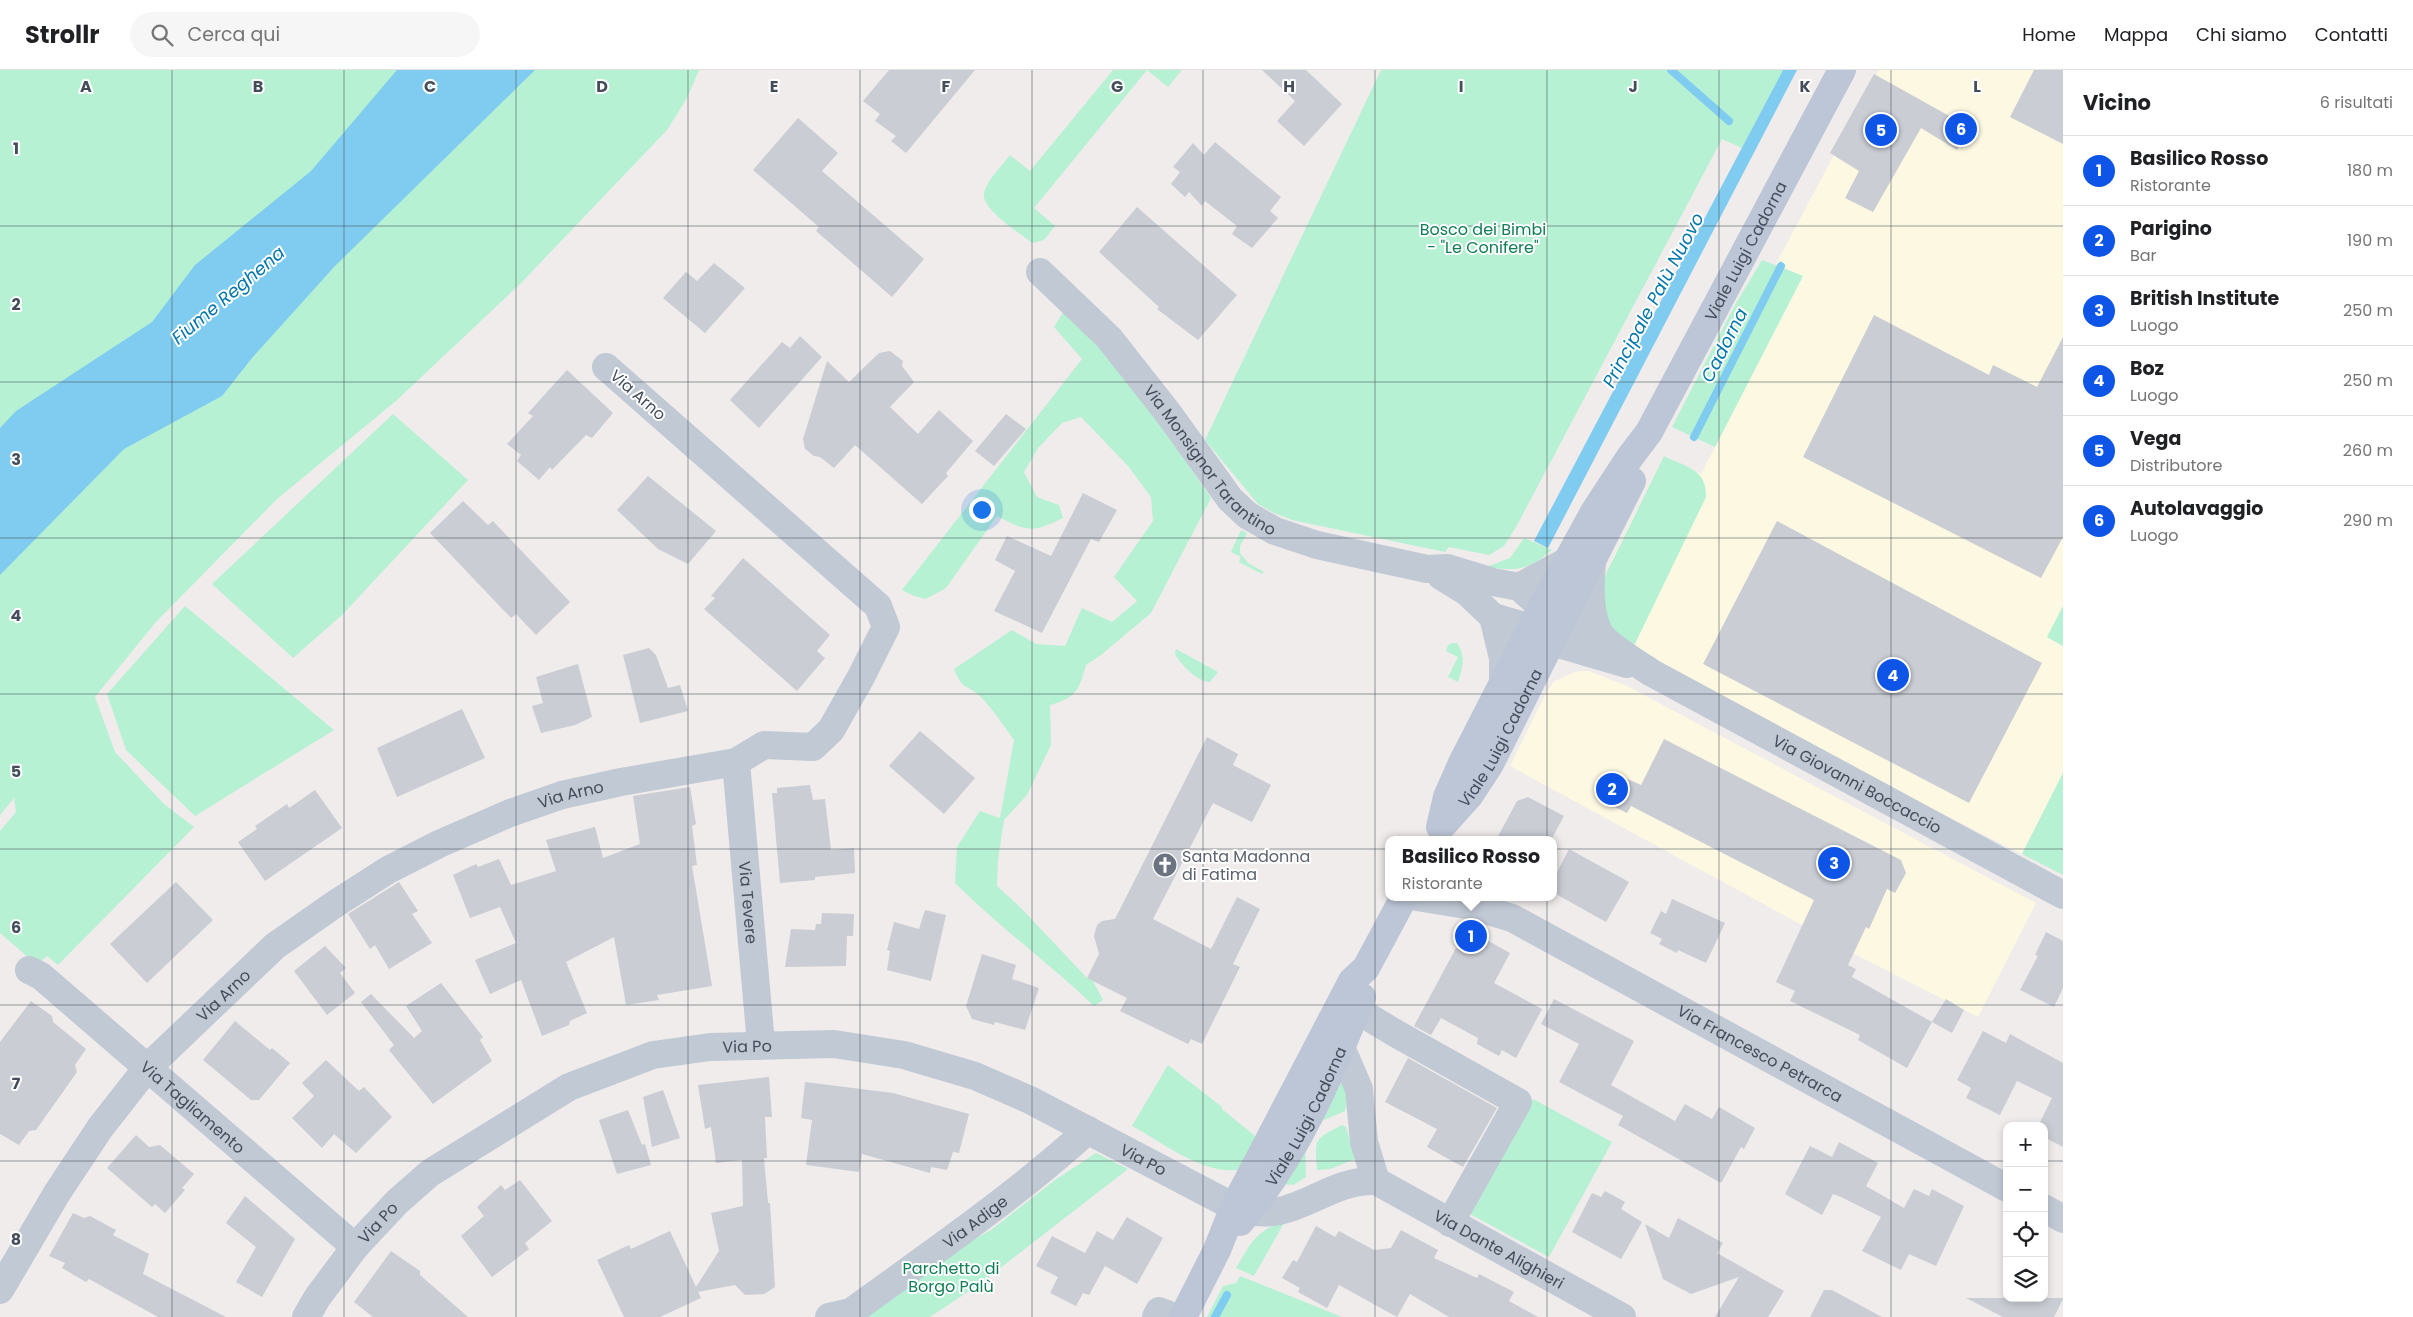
<!DOCTYPE html>
<html lang="it">
<head>
<meta charset="utf-8">
<style>
  body { margin:0; font-family:Poppins,sans-serif; background:#f6f6f6; color:#202124 }
  .controls { position:absolute; right:15px; bottom:15px; display:grid; overflow:hidden; border-radius:10px; box-shadow:0 2px 8px #0003 }
  .controls button { width:45px; height:45px; display:grid; place-items:center; padding:0; border:0; border-bottom:1px solid #e0e0e0; background:#fff; color:#202124; font:25px sans-serif }
  .you { position:absolute; left:981px; top:439px; width:18px; height:18px; margin:-12px; border:4px solid #fff; border-radius:50%; background:#1a73e8; box-shadow:0 0 0 8px #1a73e833 }
  .badge { display:grid; place-items:center; width:32px; height:32px; border-radius:50%; background:#0e54e6; color:#fff; font-size:16px; font-weight:700 }
  .pin { position:absolute; translate:-50% -50%; border:2px solid #fff; box-shadow:0 1px 5px #0006 }
  .popup { position:absolute; left:1385px; top:766px; width:172px; height:65px; box-sizing:border-box; display:grid; place-content:center; border-radius:10px; background:#fff; filter:drop-shadow(0 1px 4px #0005); font-size:16px; white-space:nowrap; color:#757577 }
  .popup b { font-size:19px; color:#202124 }
  .popup::after { content:''; position:absolute; left:50%; top:100%; margin-left:-10px; border:10px solid transparent; border-top-color:#fff }
  .list { margin:0; padding:0; list-style:none }
  h2 { display:flex; justify-content:space-between; align-items:center; height:65px; margin:0; padding:0 20px; font-size:21px }
  h2 small { font-size:16px; font-weight:400; color:#757577 }
  .list li { display:grid; grid-template-columns:32px 1fr auto; gap:15px; align-items:center; box-sizing:border-box; height:70px; padding:0 20px; border-top:1px solid #e0e0e0 }
  .list b { display:block; font-size:19px; white-space:nowrap }
  .list p { margin:0; font-size:16px; white-space:nowrap; color:#757577 }
  .list em { font-size:16px; font-style:normal; color:#757577 }
  .icon { flex:none; width:28px; height:28px; fill:none; stroke:currentColor; stroke-width:2; stroke-linecap:round; stroke-linejoin:round }
  .map { position:relative; flex:none; width:2063px; height:1247px; overflow:hidden }
  header { display:flex; align-items:center; gap:30px; box-sizing:border-box; height:70px; padding:0 25px; background:#fff; border-bottom:1px solid #e0e0e0 }
  header strong { font-size:24px }
  nav { display:flex; gap:28px; margin-inline-start:auto; font-size:18px }
  .search { width:350px; height:45px; background:#f6f6f6; display:flex; align-items:center; gap:12px; box-sizing:border-box; padding:0 18px; border-radius:28px; color:#757577; font-size:19px }
  main { display:flex }
  aside { flex:1; background:#fff }
  .map>svg:first-child { display:block }
  .commercial { fill:#fcf8e2 }
  .green { fill:#b6f1d3 }
  .water { fill:#80ccf0 }
  .lines { fill:none; stroke-linecap:round; stroke-linejoin:round }
  .stream { stroke:#80ccf0; stroke-width:8 }
  .building { fill:#cacdd4 }
  .minor { stroke:#c1c9d5; stroke-width:28 }
  .secondary { stroke:#bdc6d7; stroke-width:28 }
  .grid { fill:none; stroke:#434d5a; stroke-width:1; stroke-opacity:0.55 }
  .labels { text-anchor:middle; dominant-baseline:central; stroke-width:4; stroke-linejoin:round; paint-order:stroke }
  .park-label { font-size:16px; fill:#117e54; stroke:#fff }
  .street-label { font-size:16px; fill:#434d5a; stroke:#fff }
  .worship-label { font-size:16px; fill:#5b616d; stroke:#fff; text-anchor:start }
  .water-label { font-size:18px; font-style:italic; fill:#0476ac; stroke:#fff }
  .grid-label { font-size:16px; text-anchor:middle; font-weight:bold; fill:#434d5a; stroke:#fff; stroke-width:4; stroke-linejoin:round; paint-order:stroke }
</style>
</head>
<body>
<header>
<strong>Strollr</strong>
<div class="search"><svg class="icon" aria-label="search" viewBox="0 0 24 24"><circle cx="10" cy="10" r="6"/><path d="M15 15l6 6"/></svg>Cerca qui</div>
<nav><a>Home</a><a>Mappa</a><a>Chi siamo</a><a>Contatti</a></nav>
</header>
<main>
<div class="map">
<svg width="2063" height="1247" viewBox="0 0 2063 1247">
  <rect width="100%" height="100%" fill="#efeceb"/>
  <g class="commercial">
    <polygon points="1879,0 2063,0 2063,536 2047,567 2063,576 2063,703 2022,784 1692,618 1631,582 1612,490 1664,386 1701,404 1803,206 1776,194"/>
    <polygon points="1578,601 1589,601 1625,615 2036,833 1978,947 1868,891 1510,696 1548,619 1555,611"/>
  </g>
  <g class="green">
    <polygon points="0,0 699,0 687,28 667,60 521,213 397,330 277,429 155,553 95,627 115,682 164,734 194,757 58,895 47,886 37,895 0,863 0,761 16,742 14,728 0,745"/>
    <path d="M1113,0H1182L1168,17L1147,0L1034,138L1055,156L1044,170L1032,173C1020,163 982,140 984,124C986,111 1002,96 1010,85L1030,101Z"/>
    <polygon points="1381,0 1783,0 1742,78 1722,69 1516,457 1504,476 1489,485 1449,477 1445,482 1292,450 1274,443 1258,434 1205,370"/>
    <polygon points="1762,190 1803,206 1715,377 1672,357 1735,235"/>
    <path d="M1064,241L1115,290L1211,428L1151,543L1101,585L1086,595C1079,620 1076,628 1050,635L1051,675L1027,725L1004,750L998,789L997,816L1021,838L1087,908L1093,911L1103,930L1094,936C1049,893 999,857 955,813L957,777L980,741L1000,748L1014,670C1003,655 993,639 980,626C965,613 963,621 954,599L1012,560L1036,574L1065,576L1082,538L1112,552L1137,531L1114,507L1153,451L1151,427L1128,396L1081,347L1062,353L1038,378L1024,402L1037,427L1059,435L1063,448C1032,463 1027,462 997,446L946,518L926,529L914,526L902,520L1082,289L1054,257Z"/>
    <polygon points="393,344 468,410 342,545 293,588 212,514"/>
    <path d="M1664,386C1686,397 1707,399 1706,427L1631,582L1620,573L1603,541L1602,512Z"/>
    <polygon points="1241,460 1247,463 1240,476 1240,483 1248,493 1264,502 1262,504 1239,492 1241,487 1231,482"/>
    <path d="M1524,468L1552,480C1526,501 1518,501 1486,497L1510,488Z"/>
    <polygon points="185,536 334,660 195,746 126,680 107,624"/>
    <polygon points="2063,536 2063,576 2047,567"/>
    <path d="M1453,573H1457C1466,587 1463,596 1458,612L1448,607L1458,587L1446,581L1448,575Z"/>
    <path d="M1176,579L1218,602L1210,612C1198,612 1181,595 1175,584Z"/>
    <polygon points="2063,703 2063,805 2022,784"/>
    <path d="M1168,995L1222,1037V1039L1261,1071L1246,1098C1209,1110 1164,1073 1132,1056Z"/>
    <path d="M1337,1007C1349,1017 1348,1026 1345,1041L1312,1055Z"/>
    <polygon points="1533,1029 1612,1072 1549,1187 1470,1144"/>
    <path d="M1342,1055L1346,1057L1355,1089L1330,1099L1317,1100C1315,1068 1313,1070 1342,1055Z"/>
    <polygon points="1305,1070 1306,1107 1293,1115 1280,1114"/>
    <polygon points="1096,1083 1128,1099 981,1213 930,1247 859,1247 944,1186 991,1160 1055,1110"/>
    <path d="M1284,1153L1254,1206L1236,1198C1249,1177 1256,1158 1284,1153Z"/>
    <polygon points="1240,1206 1342,1247 1207,1247 1223,1216 1236,1213"/>
  </g>
  <g class="water">
    <polygon points="397,0 535,0 334,197 252,288 222,326 124,379 0,505 0,358 16,341 152,252 195,195 311,101"/>
    <polygon points="1783,0 1797,0 1548,478 1534,471"/>
  </g>
  <g class="lines">
    <g class="stream">
      <polyline points="1671,0 1729,51"/>
      <polyline points="1694,367 1781,196"/>
      <polyline points="1215,1247 1227,1225"/>
    </g>
  </g>
  <g class="building">
    <polygon points="889,0 975,0 906,83 891,71 896,66 875,51 880,44 863,31"/>
    <polygon points="1262,0 1306,0 1342,34 1304,76 1277,51 1295,31"/>
    <polygon points="2034,0 2063,0 2063,74 2010,47"/>
    <polygon points="1874,4 1969,57 1957,80 1921,58 1873,142 1845,128 1859,101 1830,83"/>
    <polygon points="798,48 838,83 822,101 924,189 892,227 816,161 819,157 753,100"/>
    <polygon points="1215,72 1281,127 1270,141 1278,148 1252,178 1232,164 1237,156 1205,131 1202,136 1189,122 1185,127 1171,114 1180,102 1173,97 1193,73 1204,85"/>
    <polygon points="1137,137 1237,225 1198,270 1157,239 1159,237 1099,182"/>
    <polygon points="714,193 745,218 705,263 663,228 686,202 697,211"/>
    <polygon points="1874,245 1989,305 1993,295 2037,317 2063,267 2063,467 2041,508 1803,387"/>
    <polygon points="800,266 822,287 759,358 730,330 782,272 790,278"/>
    <polygon points="890,281 903,291 902,296 914,312 890,337 918,364 939,340 973,371 946,403 948,406 922,434 855,375 834,398 820,387 814,386 805,379 803,369 827,291 849,312 879,283"/>
    <polygon points="567,300 613,343 592,368 586,365 552,400 550,397 539,410 517,391 521,385 507,374 533,346 528,343"/>
    <polygon points="1006,344 1026,359 994,396 975,381"/>
    <polygon points="648,406 716,461 688,494 658,479 617,440"/>
    <polygon points="1083,423 1117,440 1099,472 1091,469 1042,563 994,541 1015,501 995,490 1007,466 1051,486"/>
    <polygon points="463,431 488,455 493,451 570,532 536,565 516,544 511,548 430,463"/>
    <polygon points="1777,451 2042,593 1969,733 1703,594"/>
    <polygon points="743,488 830,565 817,581 825,588 797,621 704,539 715,528 711,526"/>
    <polygon points="649,578 656,585 668,618 680,615 688,641 640,653 623,585"/>
    <polygon points="578,594 592,647 575,655 541,663 532,636 543,633 536,607"/>
    <polygon points="462,639 485,688 397,727 377,678"/>
    <polygon points="920,661 975,708 944,744 889,696"/>
    <polygon points="1207,667 1238,684 1233,695 1271,715 1252,752 1213,733 1153,849 1211,879 1237,827 1260,839 1233,894 1240,897 1202,974 1191,969 1188,974 1120,941 1127,928 1087,908 1099,884 1094,866 1097,855 1102,851 1115,849"/>
    <polygon points="1664,669 1901,790 1906,803 1895,823 1887,819 1869,859 1866,857 1848,895 1856,899 1852,907 1932,952 1907,998 1858,970 1860,965 1790,931 1795,921 1776,912 1814,830 1631,736 1627,743 1602,731 1616,704 1641,715"/>
    <polygon points="810,715 813,730 825,729 831,780 854,778 855,803 815,807 815,810 780,813 772,723 777,723 777,718"/>
    <polygon points="690,717 696,754 692,756 697,795 692,796 712,916 657,925 659,930 626,935 614,867 566,892 587,943 570,951 569,955 542,966 521,910 490,924 475,890 516,873 500,837 470,848 453,805 476,794 478,797 499,789 511,815 556,801 546,770 595,757 603,788 640,774 633,726"/>
    <polygon points="315,720 342,758 265,811 238,772 257,759 255,756 287,734 289,738"/>
    <polygon points="1528,727 1564,746 1551,770 1496,770 1517,731"/>
    <polygon points="1569,779 1629,812 1606,852 1554,823 1554,808"/>
    <polygon points="176,812 213,850 147,913 110,874"/>
    <polygon points="399,812 418,841 412,844 432,873 389,899 375,875 370,879 348,844"/>
    <polygon points="1672,829 1725,853 1706,893 1678,880 1677,883 1659,874 1662,869 1650,863 1661,841 1666,844"/>
    <polygon points="925,840 946,845 931,911 887,900 890,881 887,880 894,852 919,859"/>
    <polygon points="822,843 854,844 853,866 847,866 846,896 785,897 791,859 815,860 816,854 821,854"/>
    <polygon points="1469,860 1510,883 1494,913 1542,939 1516,988 1502,980 1499,986 1477,974 1478,968 1441,948 1431,965 1414,956 1456,878 1459,879"/>
    <polygon points="2046,862 2063,871 2063,918 2054,937 2020,920 2038,886 2035,885"/>
    <polygon points="325,876 346,898 340,903 355,923 327,945 294,901"/>
    <polygon points="982,884 1016,895 1012,909 1039,918 1025,960 995,952 994,955 972,949 966,936"/>
    <polygon points="441,913 483,967 480,970 492,991 433,1034 389,980 394,975 361,932 371,924 414,968 422,961 406,936"/>
    <polygon points="1554,929 1634,971 1611,1015 1675,1051 1685,1034 1712,1049 1719,1037 1755,1058 1744,1079 1741,1077 1721,1113 1618,1055 1623,1046 1559,1012 1579,974 1541,954"/>
    <polygon points="1946,929 1964,940 1952,963 1932,952"/>
    <polygon points="31,931 52,946 53,952 86,979 75,995 77,1002 36,1060 29,1061 19,1075 0,1064 0,972"/>
    <polygon points="235,951 270,980 272,978 290,993 259,1030 251,1030 203,990"/>
    <polygon points="1983,961 2006,973 2010,964 2063,993 2063,1077 2044,1067 2044,1056 2038,1056 2052,1028 2017,1011 2000,1045 1966,1028 1971,1018 1957,1010"/>
    <polygon points="1408,988 1497,1038 1463,1097 1427,1077 1437,1059 1385,1032"/>
    <polygon points="326,990 359,1021 364,1017 392,1047 356,1083 334,1064 322,1078 292,1048 314,1026 302,1013"/>
    <polygon points="769,1007 772,1047 765,1047 767,1088 764,1088 768,1133 770,1133 775,1217 764,1224 745,1225 735,1215 698,1222 701,1228 660,1247 624,1247 597,1190 629,1175 631,1179 670,1161 696,1217 719,1181 711,1143 743,1136 742,1090 716,1093 711,1057 705,1059 698,1015"/>
    <polygon points="805,1012 893,1023 969,1044 959,1083 953,1082 947,1100 931,1097 930,1103 862,1084 859,1102 806,1095 812,1050 801,1048"/>
    <polygon points="663,1020 680,1068 652,1077 643,1027"/>
    <polygon points="628,1040 642,1075 645,1074 651,1095 617,1104 599,1050"/>
    <polygon points="136,1065 149,1077 160,1075 194,1104 182,1118 185,1120 165,1143 155,1134 152,1137 107,1098"/>
    <polygon points="1839,1072 1878,1093 1866,1116 1904,1138 1914,1119 1929,1126 1932,1119 1964,1136 1936,1196 1909,1184 1901,1200 1862,1181 1881,1147 1841,1127 1833,1124 1822,1145 1785,1124 1810,1076 1832,1087"/>
    <polygon points="520,1110 552,1151 525,1173 529,1179 492,1207 461,1166 484,1146 477,1137 501,1115 505,1120"/>
    <polygon points="1605,1121 1625,1132 1621,1139 1642,1152 1621,1189 1572,1162 1592,1123 1601,1127"/>
    <polygon points="245,1126 295,1169 262,1227 236,1212 256,1177 226,1153"/>
    <polygon points="73,1143 84,1148 90,1146 116,1160 113,1165 149,1184 143,1204 226,1247 158,1247 89,1209 86,1212 62,1198 65,1193 49,1186"/>
    <polygon points="1127,1147 1163,1168 1137,1214 1105,1196 1089,1225 1083,1223 1076,1236 1050,1223 1058,1207 1036,1196 1052,1166 1085,1183 1097,1161 1113,1170"/>
    <polygon points="1678,1148 1723,1173 1717,1183 1784,1221 1768,1247 1715,1247 1739,1207 1691,1224 1663,1209 1645,1154 1669,1168"/>
    <polygon points="1316,1156 1335,1167 1339,1161 1374,1180 1391,1178 1401,1160 1438,1180 1434,1188 1477,1208 1479,1204 1514,1222 1509,1231 1538,1247 1449,1247 1410,1224 1397,1247 1339,1215 1327,1238 1298,1222 1300,1218 1282,1208 1293,1190 1297,1192"/>
    <polygon points="391,1181 420,1201 420,1205 468,1247 373,1247 354,1232"/>
    <polygon points="1824,1220 1832,1220 1882,1247 1810,1247"/>
    <polygon points="1966,1228 2063,1228 2063,1229 2054,1247 2003,1247"/>
  </g>
  <g class="lines">
    <g class="minor">
      <path id="s1" d="M1040,202L1109,268L1168,343L1230,429L1247,445L1275,461L1317,475L1427,499L1447,498L1493,512L1519,517L1542,537L1573,549L1599,563"/>
      <path id="s2" d="M1592,493C1590,512 1589,544 1599,562C1605,574 1640,595 1652,603L2063,825"/>
      <polyline points="1441,506 1467,522 1493,547 1521,555 1552,572 1627,594"/>
      <polyline points="1519,517 1567,491"/>
      <polyline points="1493,547 1503,588 1503,613"/>
      <path id="s3" d="M736,692L761,974"/>
      <path id="s4" d="M1417,827L1472,836L1512,848L2007,1118"/>
      <path id="s5" d="M29,900L41,906L355,1177"/>
      <polyline points="1357,940 1395,963 1518,1032 1450,1153"/>
      <path id="s6" d="M1330,963L1341,977L1359,1019L1364,1072L1376,1111L1622,1247"/>
      <polyline points="2044,1138 2063,1149"/>
      <path id="s7" d="M0,1220L57,1123L100,1058L147,998L275,876L335,834L388,800L439,774L510,743L562,725L621,712L736,692L764,675L813,677L831,660L861,607L886,557L878,536L606,297"/>
      <path id="s8" d="M306,1247L317,1228L355,1177L397,1132L430,1103L569,1017L653,985L710,977L834,974L904,985L975,1006L1030,1030L1234,1137C1293,1159 1322,1109 1376,1111"/>
      <path id="s9" d="M829,1247L851,1242C932,1183 1014,1127 1088,1060"/>
      <polyline points="1156,1247 1159,1241 1175,1247"/>
    </g>
    <g class="secondary">
      <path id="s10" d="M1443,755L1469,726L1490,694L1632,411"/>
      <path id="s11" d="M1440,757L1447,727L1462,693L1542,537L1594,442L1630,387L1649,362L1842,0"/>
      <path id="s12" d="M1240,1152C1296,1087 1330,1006 1362,927"/>
      <polyline points="1183,1247 1217,1180 1234,1137 1352,911 1366,898 1404,827"/>
    </g>
  </g>
  <path class="grid" d="M172,0V1247M344,0V1247M516,0V1247M688,0V1247M860,0V1247M1032,0V1247M1203,0V1247M1375,0V1247M1547,0V1247M1719,0V1247M1891,0V1247M0,156H2063M0,312H2063M0,468H2063M0,624H2063M0,779H2063M0,935H2063M0,1091H2007M2044,1091H2063"/>
  <defs>
    <symbol id="church-disc" viewBox="-11 -11 22 22"><circle r="9.5" fill="#6b7280" stroke="#fff"/><path d="M-1.2-6h2.4v3.5h3.3v2.4h-3.3V6h-2.4V-.1h-3.3v-2.4h3.3Z" fill="#fff"/></symbol>
  </defs>
  <g fill-rule="evenodd">
    <use href="#church-disc" x="1151" y="781" width="28" height="28"/>
  </g>
  <g class="labels">
    <g class="park-label">
      <text x="1483" y="159">Bosco dei Bimbi<tspan x="1483" dy="18">- "Le Conifere"</tspan></text>
      <text x="951" y="1198">Parchetto di<tspan x="951" dy="18">Borgo Palù</tspan></text>
    </g>
    <g class="street-label">
      <text stroke="none"><textPath href="#s11" startOffset="654">Viale Luigi Cadorna</textPath></text>
      <text transform="translate(638 325) rotate(41)">Via Arno</text>
      <text stroke="none"><textPath href="#s1" startOffset="255">Via Monsignor Tarantino</textPath></text>
      <text stroke="none"><textPath href="#s10" startOffset="105">Viale Luigi Cadorna</textPath></text>
      <text stroke="none"><textPath href="#s2" startOffset="371">Via Giovanni Boccaccio</textPath></text>
      <text stroke="none"><textPath href="#s7" startOffset="778">Via Arno</textPath></text>
      <text stroke="none"><textPath href="#s3" startOffset="141">Via Tevere</textPath></text>
      <text stroke="none"><textPath href="#s7" startOffset="372">Via Arno</textPath></text>
      <text stroke="none"><textPath href="#s8" startOffset="539">Via Po</textPath></text>
      <text stroke="none"><textPath href="#s4" startOffset="380">Via Francesco Petrarca</textPath></text>
      <text stroke="none"><textPath href="#s5" startOffset="214">Via Tagliamento</textPath></text>
      <text stroke="none"><textPath href="#s12" startOffset="125">Viale Luigi Cadorna</textPath></text>
      <text stroke="none"><textPath href="#s8" startOffset="959">Via Po</textPath></text>
      <text stroke="none"><textPath href="#s9" startOffset="176">Via Adige</textPath></text>
      <text stroke="none"><textPath href="#s8" startOffset="119">Via Po</textPath></text>
      <text stroke="none"><textPath href="#s6" startOffset="298">Via Dante Alighieri</textPath></text>
    </g>
    <g class="worship-label">
      <text x="1182" y="786">Santa Madonna<tspan x="1182" dy="18">di Fatima</tspan></text>
    </g>
    <g class="water-label">
      <text transform="translate(228 225) rotate(-40)">Fiume Reghena</text>
      <text transform="translate(1653 230) rotate(-62)">Principale Palù Nuovo</text>
      <text transform="translate(1724 275) rotate(-63)">Cadorna</text>
    </g>
  </g>
  <g class="grid-label">
    <text x="86" y="22">A</text>
    <text x="258" y="22">B</text>
    <text x="430" y="22">C</text>
    <text x="602" y="22">D</text>
    <text x="774" y="22">E</text>
    <text x="946" y="22">F</text>
    <text x="1117" y="22">G</text>
    <text x="1289" y="22">H</text>
    <text x="1461" y="22">I</text>
    <text x="1633" y="22">J</text>
    <text x="1805" y="22">K</text>
    <text x="1977" y="22">L</text>
    <text x="16" y="84">1</text>
    <text x="16" y="240">2</text>
    <text x="16" y="395">3</text>
    <text x="16" y="551">4</text>
    <text x="16" y="707">5</text>
    <text x="16" y="863">6</text>
    <text x="16" y="1019">7</text>
    <text x="16" y="1175">8</text>
  </g>
</svg>
<div class="controls">
<button>+</button>
<button>−</button>
<button><svg class="icon" aria-label="locate" viewBox="0 0 24 24"><circle cx="12" cy="12" r="6"/><path d="M12 2v4M12 18v4M2 12h4M18 12h4"/></svg></button>
<button><svg class="icon" aria-label="layers" viewBox="0 0 24 24"><path d="M12 4l9 5-9 5-9-5zM3 14l9 5 9-5"/></svg></button>
</div>
<div class="you"></div>
<div class="pin badge" style="left:1471px;top:866px">1</div>
<div class="popup"><b>Basilico Rosso</b>Ristorante</div>
<div class="pin badge" style="left:1612px;top:719px">2</div>
<div class="pin badge" style="left:1834px;top:793px">3</div>
<div class="pin badge" style="left:1893px;top:605px">4</div>
<div class="pin badge" style="left:1881px;top:60px">5</div>
<div class="pin badge" style="left:1961px;top:59px">6</div>
</div>
<aside>
<h2>Vicino<small>6 risultati</small></h2>
<ul class="list">
<li><span class="badge">1</span><div><b>Basilico Rosso</b><p>Ristorante</p></div><em>180 m</em></li>
<li><span class="badge">2</span><div><b>Parigino</b><p>Bar</p></div><em>190 m</em></li>
<li><span class="badge">3</span><div><b>British Institute</b><p>Luogo</p></div><em>250 m</em></li>
<li><span class="badge">4</span><div><b>Boz</b><p>Luogo</p></div><em>250 m</em></li>
<li><span class="badge">5</span><div><b>Vega</b><p>Distributore</p></div><em>260 m</em></li>
<li><span class="badge">6</span><div><b>Autolavaggio</b><p>Luogo</p></div><em>290 m</em></li>
</ul>
</aside>
</main>
</body>
</html>
